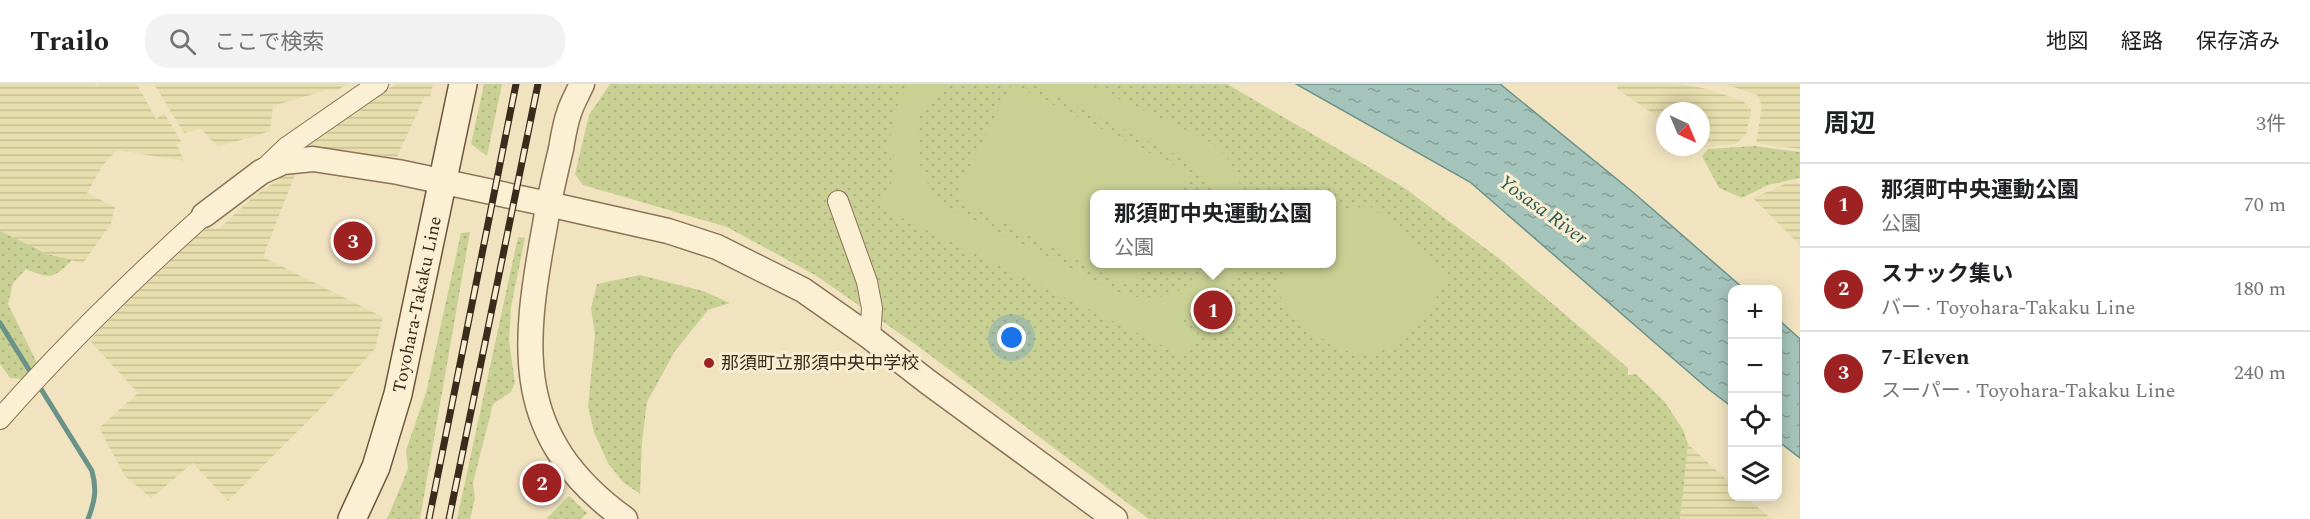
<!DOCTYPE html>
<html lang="ja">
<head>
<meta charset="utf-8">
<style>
  body { margin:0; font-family:Spectral,"Noto Sans JP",serif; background:#f2f2f2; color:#202124 }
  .controls { position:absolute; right:18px; bottom:18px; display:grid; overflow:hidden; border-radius:12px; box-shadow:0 3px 15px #0003 }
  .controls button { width:54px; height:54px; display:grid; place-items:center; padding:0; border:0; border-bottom:2px solid #e0e0e0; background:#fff; color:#202124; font:30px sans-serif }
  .compass { position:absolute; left:1656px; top:18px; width:54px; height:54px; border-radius:50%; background:#fff; box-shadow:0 3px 15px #0003; rotate:136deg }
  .you { position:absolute; left:1012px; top:254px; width:21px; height:21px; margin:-15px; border:4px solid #fff; border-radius:50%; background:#1a73e8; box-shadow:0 0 0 9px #1a73e833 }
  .badge { display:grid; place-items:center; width:39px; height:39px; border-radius:50%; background:#9f2223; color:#fff; font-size:20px; font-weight:700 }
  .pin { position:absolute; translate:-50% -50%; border:3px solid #fff; box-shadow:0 2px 6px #0006 }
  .popup { position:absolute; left:1090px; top:106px; width:246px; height:78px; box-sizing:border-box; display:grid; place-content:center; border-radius:12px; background:#fff; filter:drop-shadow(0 2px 4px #0005); font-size:20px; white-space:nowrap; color:#757577 }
  .popup b { font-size:22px; color:#202124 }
  .popup::after { content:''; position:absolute; left:50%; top:100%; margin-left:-12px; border:12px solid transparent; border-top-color:#fff }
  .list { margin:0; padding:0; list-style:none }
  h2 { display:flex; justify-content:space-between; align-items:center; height:78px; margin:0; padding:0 24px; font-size:26px }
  h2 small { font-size:20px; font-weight:400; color:#757577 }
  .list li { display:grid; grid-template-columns:39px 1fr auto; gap:18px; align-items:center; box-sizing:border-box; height:84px; padding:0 24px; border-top:2px solid #e0e0e0 }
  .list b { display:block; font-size:22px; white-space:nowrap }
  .list p { margin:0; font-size:20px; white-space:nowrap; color:#757577 }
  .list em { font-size:20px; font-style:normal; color:#757577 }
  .icon { flex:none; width:33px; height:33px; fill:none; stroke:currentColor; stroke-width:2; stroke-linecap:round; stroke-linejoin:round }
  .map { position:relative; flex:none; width:1800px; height:435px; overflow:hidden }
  header { display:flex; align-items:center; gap:36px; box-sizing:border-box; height:84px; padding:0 30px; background:#fff; border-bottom:2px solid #e0e0e0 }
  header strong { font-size:28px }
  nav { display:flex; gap:33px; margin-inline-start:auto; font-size:21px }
  .search { width:420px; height:54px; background:#f2f2f2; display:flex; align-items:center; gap:15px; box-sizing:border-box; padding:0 21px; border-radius:24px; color:#757577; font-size:22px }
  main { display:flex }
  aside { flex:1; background:#fff }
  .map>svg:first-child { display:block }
  .farmland { fill:url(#farmland-rules) }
  .grass { fill:url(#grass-dots); fill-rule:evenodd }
  .pitch { fill:#c9d094 }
  .water { fill:url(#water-ripples); stroke:#6a9288; stroke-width:1.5 }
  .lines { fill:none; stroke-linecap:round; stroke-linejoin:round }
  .stream { stroke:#6a9288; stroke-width:5 }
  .minor-casing { stroke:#8c7357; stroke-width:22 }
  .tertiary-casing { stroke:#8c7357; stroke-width:27 }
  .secondary-casing { stroke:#6d543a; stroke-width:30 }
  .minor { stroke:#fbf0d4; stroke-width:20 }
  .tertiary { stroke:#fbf0d4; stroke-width:24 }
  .secondary { stroke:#fbf0d4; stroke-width:27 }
  .rail-casing { stroke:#3a2b1c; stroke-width:7 }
  .rail { stroke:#f8edd1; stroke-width:4.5; stroke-dasharray:14; stroke-linecap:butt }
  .poi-dot { fill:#9f2223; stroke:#f8edd1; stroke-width:2 }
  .labels { text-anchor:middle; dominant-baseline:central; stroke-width:6; stroke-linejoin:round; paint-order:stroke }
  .street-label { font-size:18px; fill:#3a2b1c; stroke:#f8edd1 }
  .poi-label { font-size:18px; fill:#3a2b1c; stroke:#f8edd1; text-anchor:start }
  .water-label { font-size:20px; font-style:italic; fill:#2a5b58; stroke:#f8edd1 }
</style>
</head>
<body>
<header>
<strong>Trailo</strong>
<div class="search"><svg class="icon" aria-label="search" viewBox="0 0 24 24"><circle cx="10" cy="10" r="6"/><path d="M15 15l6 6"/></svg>ここで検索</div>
<nav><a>地図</a><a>経路</a><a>保存済み</a></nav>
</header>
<main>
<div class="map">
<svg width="1800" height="435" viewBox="0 0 1800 435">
  <defs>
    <pattern id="farmland-rules" width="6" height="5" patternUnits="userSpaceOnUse" patternTransform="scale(1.5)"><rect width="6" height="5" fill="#e7dead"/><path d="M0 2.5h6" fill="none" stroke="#c7bf94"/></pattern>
    <pattern id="grass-dots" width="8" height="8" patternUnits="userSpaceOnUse" patternTransform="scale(1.5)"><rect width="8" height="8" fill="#c9d094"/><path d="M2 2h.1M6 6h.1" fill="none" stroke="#adb37f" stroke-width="1.8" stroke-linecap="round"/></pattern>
    <pattern id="water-ripples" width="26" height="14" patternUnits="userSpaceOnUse" patternTransform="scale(1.5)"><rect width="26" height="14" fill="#a4c3ba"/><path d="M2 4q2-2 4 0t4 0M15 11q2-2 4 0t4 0" fill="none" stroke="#879f96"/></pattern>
  </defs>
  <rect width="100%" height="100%" fill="#f1e3c0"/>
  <g class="farmland">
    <polygon points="0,0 95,0 96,3 101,0 137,0 156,35 164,29 181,57 177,61 184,77 117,66 102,82 87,109 115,123 111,140 83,179 47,170 0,147"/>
    <polygon points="154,0 347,0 338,6 327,6 273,22 270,47 218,63 201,45 184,49"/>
    <polygon points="396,0 433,0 430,13 425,12 397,73 307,64 308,61 339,36"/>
    <polygon points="1618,0 1681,0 1707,5 1743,17 1751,26 1746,51 1735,60 1703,63 1701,62 1701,27 1665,27 1665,38 1617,5"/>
    <polygon points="1725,0 1800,0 1800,65 1756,59 1762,22 1757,11"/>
    <polygon points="296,88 263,173 383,233 375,265 324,321 228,417 193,379 151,414 125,392 99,344 138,309 90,257 101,244 152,194 207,143 219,145 253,113 285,91"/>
    <polygon points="1800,99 1800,161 1753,114 1785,100"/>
    <polygon points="1688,360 1732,401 1732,412 1745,413 1772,435 1680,435"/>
  </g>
  <g class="grass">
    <polygon points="484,0 502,0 487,72 471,60"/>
    <path d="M610,0H1227L1403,103L1501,176L1628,284V291L1636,290L1665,318L1683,346L1688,360L1680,435H1149L915,260L815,191L727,143L583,101L575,90L589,31ZM1094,110H1332V180H1094Z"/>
    <polygon points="1754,62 1800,68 1800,94 1768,101 1742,114 1719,104 1702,72 1708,65"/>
    <path d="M0,147L47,170L72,176C54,195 50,195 26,185L13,199L8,220L39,283L23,295L10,294L0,280Z"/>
    <polygon points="470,148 420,435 387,435 408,385 406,366 426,309 461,149"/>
    <polygon points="518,153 525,154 511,223 509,257 515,299 511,308 493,320 473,399 475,415 470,435 457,435"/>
    <polygon points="640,191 703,207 730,219 708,226 675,267 647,318 642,358 640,410 623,398 608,379 594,348 588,323 595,251 591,224 597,200"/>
    <polygon points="569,412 587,429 581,435 546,435"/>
  </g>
  <g class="pitch">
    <path d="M910,0H946C901,29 912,89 945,122L1123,211C1157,219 1189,210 1209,180H1240C1228,208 1201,225 1175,236L1198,248L1184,272L880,123L892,97L897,99C884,65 889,30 910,0Z"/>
    <polygon points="1012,0 1190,89 1179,110 1094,110 1094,180 1144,180 1132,204 954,114"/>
    <polygon points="1032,0 1087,0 1212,59 1228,75 1245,110 1215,110 1201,88 1187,76"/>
    <path d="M1370,122L1448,188C1440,206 1430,230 1416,244C1400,260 1374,273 1352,268C1319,261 1294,230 1274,205L1293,180H1332V131L1335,127Z"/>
  </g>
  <g class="water">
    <polygon points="1296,0 1500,0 1634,109 1744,205 1732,206 1732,323 1707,304 1470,98"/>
    <polygon points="1778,235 1800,255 1800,374 1778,357"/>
  </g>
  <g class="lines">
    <path class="stream" d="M0,239L92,387C97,406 95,417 88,435"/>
    <defs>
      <g id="minor">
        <polyline points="265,84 287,63 378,0"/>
        <polyline points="838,117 867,198 872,224 870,253"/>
        <path d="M0,335C63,263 133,195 204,131"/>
      </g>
      <g id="tertiary">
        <path d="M582,0C578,9 572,19 569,29C565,40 563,53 561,65C555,90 549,115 545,141C522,265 512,353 625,435"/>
        <polyline points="204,131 261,88 283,78 313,75 398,88 548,120 668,147 717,163 803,206 870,253 928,298 1115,435"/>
      </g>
      <g id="secondary">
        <path id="s1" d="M352,435L376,383L398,310L463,0"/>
      </g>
    </defs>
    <use href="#minor" class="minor-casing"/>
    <use href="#tertiary" class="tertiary-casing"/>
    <use href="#secondary" class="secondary-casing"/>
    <use href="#minor" class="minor"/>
    <use href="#tertiary" class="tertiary"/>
    <use href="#secondary" class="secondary"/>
    <defs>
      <g id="rail">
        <polyline points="429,435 516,0"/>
        <polyline points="449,435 538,0"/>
      </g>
    </defs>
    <use href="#rail" class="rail-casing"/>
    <use href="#rail" class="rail"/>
  </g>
  <circle class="poi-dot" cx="709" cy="279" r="6"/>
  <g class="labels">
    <g class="street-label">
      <text stroke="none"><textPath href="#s1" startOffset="225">Toyohara-Takaku Line</textPath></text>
    </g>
    <g class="poi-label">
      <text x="721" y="279">那須町立那須中央中学校</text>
    </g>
    <g class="water-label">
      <text transform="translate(1543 126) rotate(36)">Yosasa River</text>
    </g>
  </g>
</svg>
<div class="controls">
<button>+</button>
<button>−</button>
<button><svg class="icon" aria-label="locate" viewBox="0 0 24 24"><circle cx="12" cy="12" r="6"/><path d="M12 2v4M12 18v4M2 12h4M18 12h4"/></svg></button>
<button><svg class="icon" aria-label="layers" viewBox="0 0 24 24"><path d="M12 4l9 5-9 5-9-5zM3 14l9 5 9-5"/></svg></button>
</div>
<svg class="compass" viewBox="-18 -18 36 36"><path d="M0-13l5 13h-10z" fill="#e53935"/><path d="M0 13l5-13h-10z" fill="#757577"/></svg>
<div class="you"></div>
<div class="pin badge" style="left:1213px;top:226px">1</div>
<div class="popup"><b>那須町中央運動公園</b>公園</div>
<div class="pin badge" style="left:542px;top:399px">2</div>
<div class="pin badge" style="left:353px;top:157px">3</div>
</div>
<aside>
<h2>周辺<small>3件</small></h2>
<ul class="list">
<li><span class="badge">1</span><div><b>那須町中央運動公園</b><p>公園</p></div><em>70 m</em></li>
<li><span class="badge">2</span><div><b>スナック集い</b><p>バー · Toyohara-Takaku Line</p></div><em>180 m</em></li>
<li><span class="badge">3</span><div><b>7-Eleven</b><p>スーパー · Toyohara-Takaku Line</p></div><em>240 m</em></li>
</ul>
</aside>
</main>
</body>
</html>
